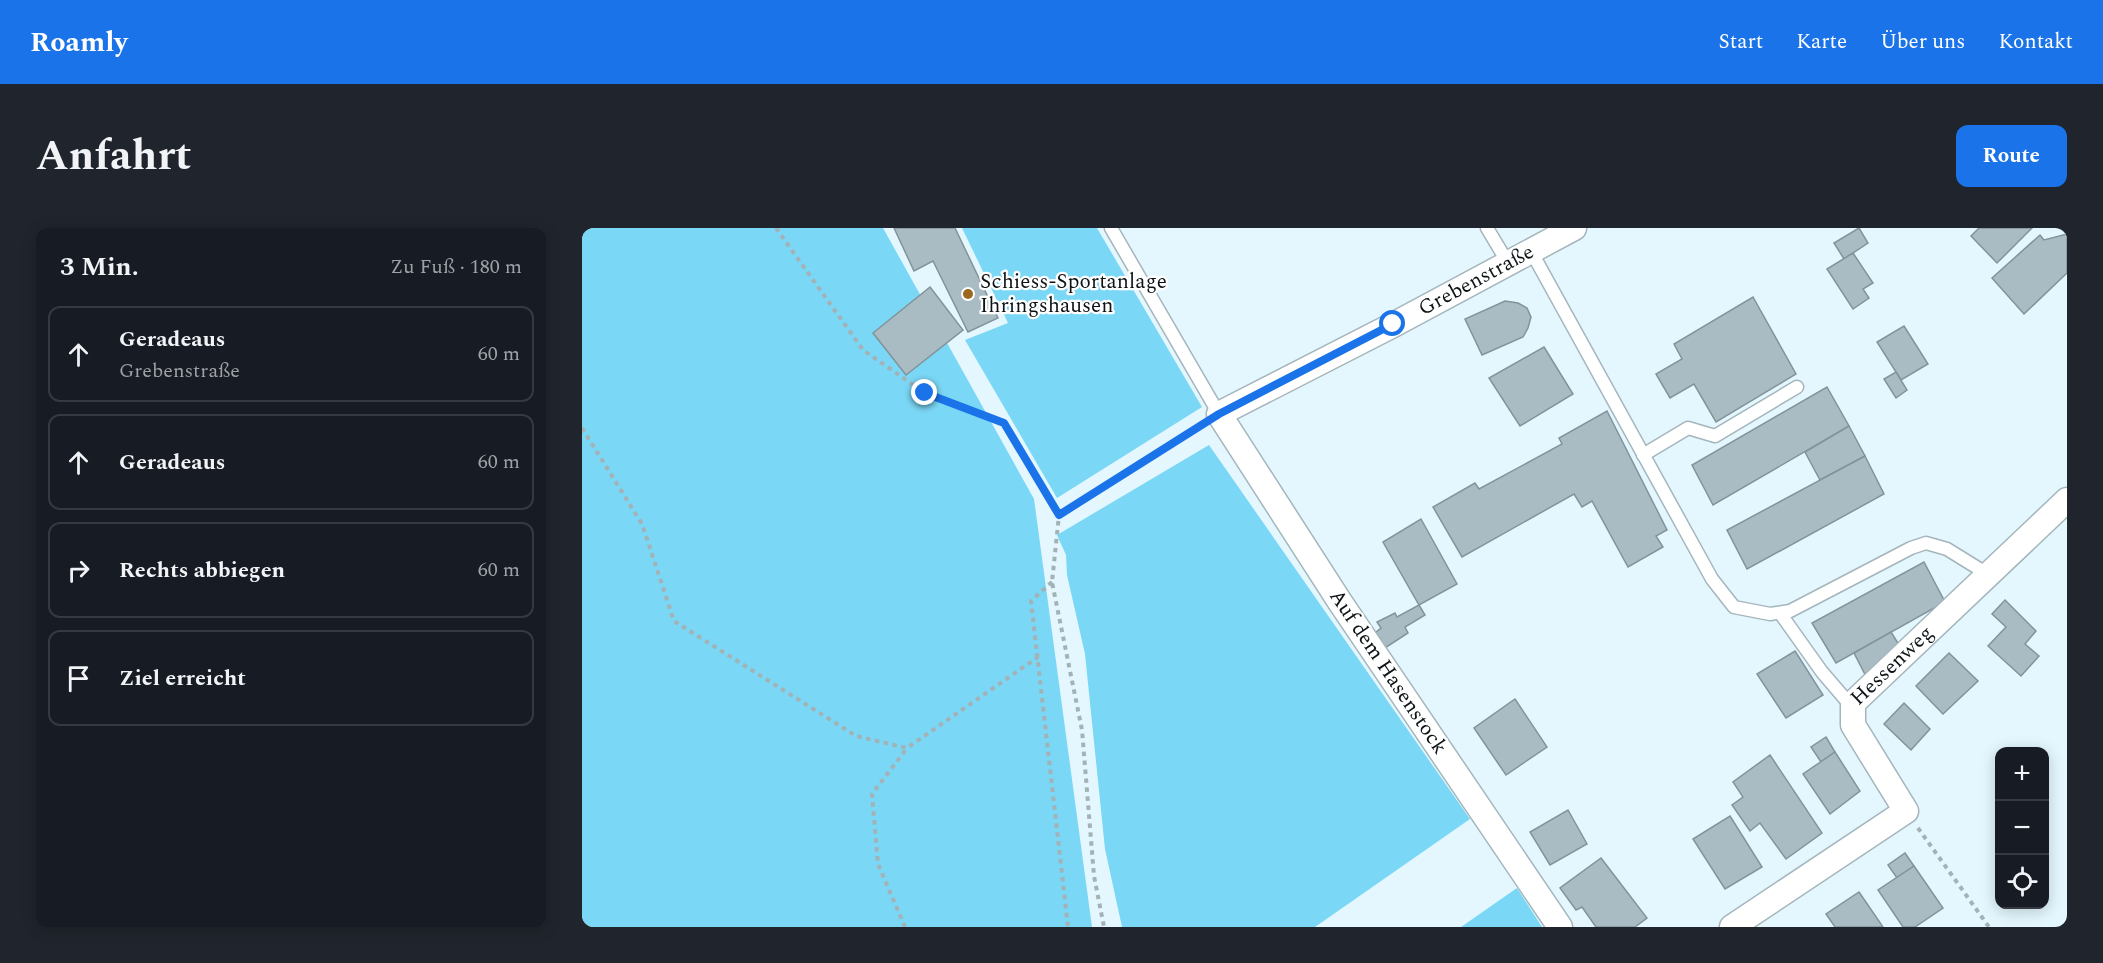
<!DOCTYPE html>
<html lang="de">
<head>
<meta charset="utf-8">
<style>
  body { margin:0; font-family:Spectral,serif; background:#20242c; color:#f1f3f6 }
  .controls { position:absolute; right:18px; bottom:18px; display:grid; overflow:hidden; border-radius:12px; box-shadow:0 3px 15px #0003 }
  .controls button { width:54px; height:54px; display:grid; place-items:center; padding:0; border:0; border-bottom:2px solid #363941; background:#171b24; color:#f1f3f6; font:30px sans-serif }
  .stop { position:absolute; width:18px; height:18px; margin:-14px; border:4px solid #1a73e8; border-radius:50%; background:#fff }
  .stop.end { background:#1a73e8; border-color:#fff; box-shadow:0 2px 6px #0008 }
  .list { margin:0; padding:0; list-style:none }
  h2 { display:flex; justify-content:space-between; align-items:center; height:78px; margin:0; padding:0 24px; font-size:26px }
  h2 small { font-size:20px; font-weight:400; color:#9ea1a6 }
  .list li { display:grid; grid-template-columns:39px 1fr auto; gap:18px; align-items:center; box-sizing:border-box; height:96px; margin:0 12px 12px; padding:0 12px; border:2px solid #363941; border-radius:12px }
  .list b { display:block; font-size:22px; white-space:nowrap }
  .list p { margin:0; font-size:20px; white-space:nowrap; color:#9ea1a6 }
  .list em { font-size:20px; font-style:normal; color:#9ea1a6 }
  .icon { flex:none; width:33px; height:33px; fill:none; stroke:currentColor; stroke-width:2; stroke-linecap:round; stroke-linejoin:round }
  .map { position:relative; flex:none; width:1485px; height:699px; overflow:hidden; border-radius:12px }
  header { display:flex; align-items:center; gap:36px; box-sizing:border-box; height:84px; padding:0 30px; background:#1a73e8; color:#fff }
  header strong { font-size:28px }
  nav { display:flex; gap:33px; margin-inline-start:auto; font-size:21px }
  .intro { display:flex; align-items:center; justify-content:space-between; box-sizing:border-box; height:144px; padding:0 36px }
  h1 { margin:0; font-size:42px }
  .button { padding:15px 27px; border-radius:12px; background:#1a73e8; color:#fff; font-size:21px; font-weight:700 }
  main { display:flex; gap:36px; padding:0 36px }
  aside { flex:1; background:#171b24; border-radius:12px; box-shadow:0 3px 15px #0003 }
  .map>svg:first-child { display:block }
  .green { fill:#7ad7f5 }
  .building { fill:#aabcc3; stroke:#82939a; stroke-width:1.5 }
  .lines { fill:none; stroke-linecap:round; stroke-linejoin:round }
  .service-casing { stroke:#a4b6bc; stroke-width:15 }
  .minor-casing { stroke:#a4b6bc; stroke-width:27 }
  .path { stroke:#a3b2b7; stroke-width:4; stroke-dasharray:4.5 4.5; stroke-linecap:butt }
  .service { stroke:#fff; stroke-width:12 }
  .minor { stroke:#fff; stroke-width:24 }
  .route { stroke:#1a73e8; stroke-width:8 }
  .poi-dot { fill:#9b681d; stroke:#fff; stroke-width:2 }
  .labels { text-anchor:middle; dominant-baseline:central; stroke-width:4.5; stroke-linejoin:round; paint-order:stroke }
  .street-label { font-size:21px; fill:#0d1315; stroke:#fff }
  .poi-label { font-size:21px; fill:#0d1315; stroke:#fff; text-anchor:start }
</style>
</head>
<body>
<header>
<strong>Roamly</strong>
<nav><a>Start</a><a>Karte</a><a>Über uns</a><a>Kontakt</a></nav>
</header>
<div class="intro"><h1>Anfahrt</h1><a class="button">Route</a></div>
<main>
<aside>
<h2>3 Min.<small>Zu Fuß · 180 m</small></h2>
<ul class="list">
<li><svg class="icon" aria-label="ahead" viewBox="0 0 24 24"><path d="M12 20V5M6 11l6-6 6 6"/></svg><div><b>Geradeaus</b><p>Grebenstraße</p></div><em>60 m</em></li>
<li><svg class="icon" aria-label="ahead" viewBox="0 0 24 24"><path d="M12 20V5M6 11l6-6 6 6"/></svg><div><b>Geradeaus</b></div><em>60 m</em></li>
<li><svg class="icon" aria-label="right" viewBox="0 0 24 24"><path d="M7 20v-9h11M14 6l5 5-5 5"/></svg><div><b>Rechts abbiegen</b></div><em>60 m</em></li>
<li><svg class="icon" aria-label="arrive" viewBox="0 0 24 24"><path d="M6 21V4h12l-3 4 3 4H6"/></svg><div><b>Ziel erreicht</b></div></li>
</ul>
</aside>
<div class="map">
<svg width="1485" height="699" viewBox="0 0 1485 699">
  <rect width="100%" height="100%" fill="#e4f7fe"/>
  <g class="green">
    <polygon points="0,0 301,0 452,271 510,699 0,699"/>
    <polygon points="380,0 515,0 620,179 475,270 383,112 426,95"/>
    <polygon points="627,217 888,591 733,699 540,699 523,621 503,426 485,347 484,327 475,307"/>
    <polygon points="935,660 960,699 879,699"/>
  </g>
  <g class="building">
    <polygon points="312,0 373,0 416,90 386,104 351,33 332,43"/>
    <polygon points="1277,0 1286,15 1262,31 1252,15"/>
    <polygon points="1397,0 1450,0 1415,35 1389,8"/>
    <polygon points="1485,6 1485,45 1442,86 1410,50 1458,7 1462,12"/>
    <polygon points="1271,25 1291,55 1281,61 1287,70 1271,81 1245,41"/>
    <polygon points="348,59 381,102 324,147 291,105"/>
    <polygon points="1171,69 1214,146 1134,194 1112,156 1088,170 1074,146 1100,131 1092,116"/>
    <polygon points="923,73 936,75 945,80 949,89 946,100 941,109 900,127 883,91"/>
    <polygon points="1322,98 1346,136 1319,152 1295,114"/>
    <polygon points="962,119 991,166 938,198 907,150"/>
    <polygon points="1314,144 1325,162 1314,170 1302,151"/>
    <polygon points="1245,159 1267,198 1131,277 1110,237"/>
    <polygon points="1025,183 1085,302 1074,308 1081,319 1046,339 1010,273 1000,279 992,266 880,329 851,279 893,255 897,261 980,216 977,210"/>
    <polygon points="1267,198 1283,228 1238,252 1223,224"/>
    <polygon points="1283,228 1302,266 1165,341 1145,302"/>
    <polygon points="839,291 875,356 837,377 801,314"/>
    <polygon points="1342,334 1363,374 1254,435 1230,395"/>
    <polygon points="1423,372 1454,403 1443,416 1457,428 1439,448 1406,418 1424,399 1410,386"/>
    <polygon points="837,377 843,387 823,399 826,405 803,420 793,405 799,400 795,394 813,385 815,389"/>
    <polygon points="1309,404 1322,425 1289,458 1272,425"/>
    <polygon points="1213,423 1241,467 1204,490 1175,446"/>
    <polygon points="1367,425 1396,453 1361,486 1334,458"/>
    <polygon points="933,471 965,519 924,547 892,500"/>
    <polygon points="1322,475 1348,501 1329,522 1302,496"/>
    <polygon points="1244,509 1253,524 1239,534 1229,519"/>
    <polygon points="1253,524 1278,563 1248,586 1221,546"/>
    <polygon points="1188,527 1240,605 1204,631 1178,595 1168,603 1150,577 1161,569 1151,554"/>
    <polygon points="986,582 1005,616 968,637 948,604"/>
    <polygon points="1148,588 1180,639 1143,661 1111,611"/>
    <polygon points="1323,625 1332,638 1315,650 1306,637"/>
    <polygon points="1019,630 1065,690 1053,699 1014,699 1000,679 994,682 978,660"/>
    <polygon points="1332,638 1361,680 1333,699 1321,699 1296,662"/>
    <polygon points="1277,664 1301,699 1253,699 1244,686"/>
  </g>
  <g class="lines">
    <defs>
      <g id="service">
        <polyline points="529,0 637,186"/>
        <polyline points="905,0 926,35"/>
        <polyline points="949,23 1130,351 1152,379 1188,386 1208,383 1329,320 1344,315 1365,321 1407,347"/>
        <polyline points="1061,227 1106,200 1133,208 1215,159"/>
        <polyline points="1198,385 1240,444 1270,479"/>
      </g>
      <g id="minor">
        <path id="s1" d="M978,699L758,374L637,186L811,97L992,0"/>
        <path id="s2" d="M1150,699L1324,583L1271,497V475L1485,272"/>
      </g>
    </defs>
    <use href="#service" class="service-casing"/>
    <use href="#minor" class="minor-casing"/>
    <g class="path">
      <polyline points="194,0 281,122 343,165 422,195 477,287 470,354 500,502 512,648 522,699"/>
      <polyline points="0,200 60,296 92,393 274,508 325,520 456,429"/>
      <polyline points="477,287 619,198"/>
      <polyline points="470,354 449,373 486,699"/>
      <polyline points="1336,600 1407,699"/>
      <polyline points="323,699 296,636 290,566 325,520"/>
    </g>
    <use href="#service" class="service"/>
    <use href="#minor" class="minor"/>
  </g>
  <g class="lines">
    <polyline class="route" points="343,165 422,195 477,287 637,186 811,96"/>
  </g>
  <circle class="poi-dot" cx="386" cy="66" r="6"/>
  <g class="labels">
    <g class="street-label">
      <text stroke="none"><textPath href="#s1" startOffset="906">Grebenstraße</textPath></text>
      <text stroke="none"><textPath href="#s2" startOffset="386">Hessenweg</textPath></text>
      <text transform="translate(806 444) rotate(56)">Auf dem Hasenstock</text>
    </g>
    <g class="poi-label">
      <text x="398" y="54">Schiess-Sportanlage<tspan x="398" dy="24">Ihringshausen</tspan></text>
    </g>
  </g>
</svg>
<div class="controls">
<button>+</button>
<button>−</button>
<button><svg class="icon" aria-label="locate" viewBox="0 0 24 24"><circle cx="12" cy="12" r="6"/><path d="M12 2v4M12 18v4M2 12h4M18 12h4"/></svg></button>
</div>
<div class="stop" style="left:811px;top:96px"></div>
<div class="stop end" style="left:343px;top:165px"></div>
</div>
</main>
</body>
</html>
